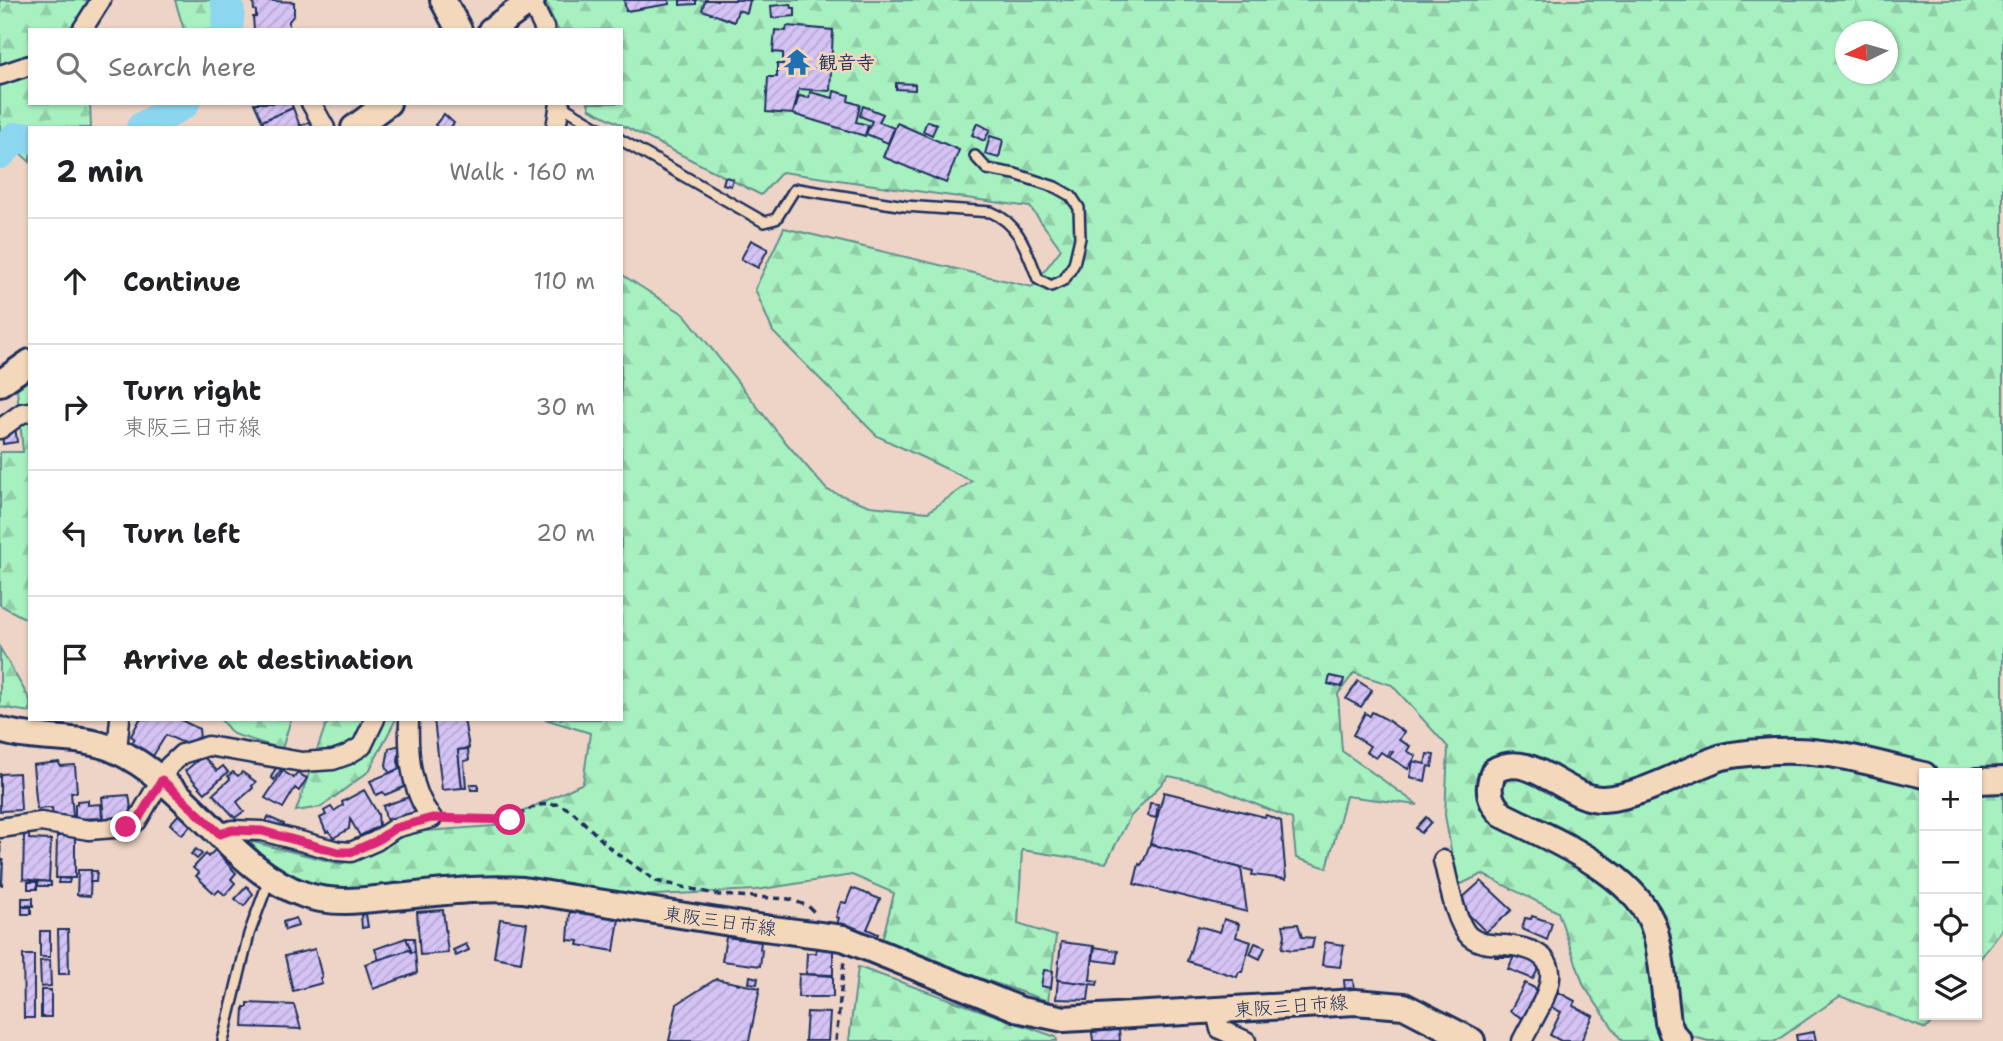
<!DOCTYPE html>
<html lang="en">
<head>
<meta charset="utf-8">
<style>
  body { margin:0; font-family:"Shantell Sans","Klee One",sans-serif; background:#f6f6f6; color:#202124 }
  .controls { position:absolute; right:21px; bottom:21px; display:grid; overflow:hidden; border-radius:0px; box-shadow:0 2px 5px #0004 }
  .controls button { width:63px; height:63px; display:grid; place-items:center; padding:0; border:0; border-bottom:2px solid #e0e0e0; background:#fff; color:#202124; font:35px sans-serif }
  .compass { position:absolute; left:1835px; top:21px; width:63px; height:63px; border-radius:50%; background:#fff; box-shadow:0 2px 5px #0004; rotate:265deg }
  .stop { position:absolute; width:21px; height:21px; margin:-16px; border:5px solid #db2777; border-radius:50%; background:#fff }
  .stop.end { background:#db2777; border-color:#fff; box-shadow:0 2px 7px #0008 }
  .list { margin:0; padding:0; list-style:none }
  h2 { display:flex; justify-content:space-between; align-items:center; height:91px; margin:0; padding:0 28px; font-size:30px }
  h2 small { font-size:23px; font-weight:400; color:#757577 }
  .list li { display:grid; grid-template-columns:46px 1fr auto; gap:21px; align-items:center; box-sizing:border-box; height:126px; padding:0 28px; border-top:2px solid #e0e0e0 }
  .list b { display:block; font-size:26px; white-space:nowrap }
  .list p { margin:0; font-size:23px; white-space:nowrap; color:#757577 }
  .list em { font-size:23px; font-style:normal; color:#757577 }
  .icon { flex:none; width:38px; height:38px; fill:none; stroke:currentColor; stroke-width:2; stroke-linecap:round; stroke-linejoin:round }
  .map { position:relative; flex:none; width:2003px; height:1041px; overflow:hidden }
  .search { position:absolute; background:#fff; box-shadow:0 2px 5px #0004; left:28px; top:28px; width:595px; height:77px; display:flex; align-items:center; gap:18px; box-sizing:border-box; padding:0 24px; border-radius:0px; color:#757577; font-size:26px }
  .panel { position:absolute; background:#fff; box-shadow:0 2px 5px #0004; left:28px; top:126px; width:595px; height:595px; border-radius:0px }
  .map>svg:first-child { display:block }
  .forest { fill:url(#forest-firs); stroke:#61908e; stroke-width:2; fill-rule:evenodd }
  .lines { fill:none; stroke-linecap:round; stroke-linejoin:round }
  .river { stroke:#8dd6ef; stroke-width:32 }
  .building { fill:url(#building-hatch); stroke:#1b2f5e; stroke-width:2 }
  .lane-casing { stroke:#1b2f5e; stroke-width:14 }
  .street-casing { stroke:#1b2f5e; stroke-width:23 }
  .secondary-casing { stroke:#1b2f5e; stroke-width:30 }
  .path { stroke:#1b2f5e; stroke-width:3.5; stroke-dasharray:7 5; stroke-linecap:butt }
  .lane { stroke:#f4d8bb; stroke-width:9 }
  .street { stroke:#f4d8bb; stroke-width:18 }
  .secondary { stroke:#f4d8bb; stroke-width:24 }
  .route { stroke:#db2777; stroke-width:9 }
  .labels { text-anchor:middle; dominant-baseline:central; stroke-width:5; stroke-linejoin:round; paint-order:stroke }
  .poi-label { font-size:19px; font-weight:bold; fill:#1b2f5e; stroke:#f4d8bb; text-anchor:start }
  .street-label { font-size:19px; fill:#1b2f5e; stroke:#f4d8bb }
</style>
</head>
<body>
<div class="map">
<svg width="2003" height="1041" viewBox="0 0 2003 1041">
  <defs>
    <pattern id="forest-firs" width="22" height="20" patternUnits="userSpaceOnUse" patternTransform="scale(1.75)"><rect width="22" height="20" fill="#a7f0bf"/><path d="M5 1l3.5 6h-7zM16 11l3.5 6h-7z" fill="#8fcea7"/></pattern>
    <pattern id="building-hatch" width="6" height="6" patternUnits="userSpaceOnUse" patternTransform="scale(1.75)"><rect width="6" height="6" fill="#d5c3f4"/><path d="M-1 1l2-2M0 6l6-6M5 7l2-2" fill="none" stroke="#b6a8d4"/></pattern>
  </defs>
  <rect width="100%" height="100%" fill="#eed4c6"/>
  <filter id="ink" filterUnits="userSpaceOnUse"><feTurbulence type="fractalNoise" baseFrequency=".0143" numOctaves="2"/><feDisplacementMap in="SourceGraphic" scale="14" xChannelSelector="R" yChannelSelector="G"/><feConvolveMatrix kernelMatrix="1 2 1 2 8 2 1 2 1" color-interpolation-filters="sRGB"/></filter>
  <g filter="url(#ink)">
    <g class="forest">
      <polygon points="0,0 92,0 88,9 68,30 30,30 30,103 90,103 91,128 30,128 30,162 19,152 9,155 0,166"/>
      <polygon points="175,0 211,0 221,22 220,30 184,30"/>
      <path d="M544,0H2003V928L1977,963V773H1924V1015H1937L1926,1029L1840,996L1776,1041H1708L1667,1029L1675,1041H1622L1584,986L1558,912L1482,874L1457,886L1445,815L1448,747L1392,685L1354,673L1338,694L1342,751L1418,805L1346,796L1327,868L1296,858L1292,819L1206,784L1169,776L1130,817L1106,863L1022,850L1018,924L1056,936L1048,1001L881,945L894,893L852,875L756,890L635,896L325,892L277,871L249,841L341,864L413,832L493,826L583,783L590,733L545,719H621V274L685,315L782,438L827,490L870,506L928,512L972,481L877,436L773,332L755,289L784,228L1032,287L1061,249L1030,207L782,172L761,195L590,109L588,103H621V30H558ZM1846,32H1888V74H1846Z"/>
      <polygon points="30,379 30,621 0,605 0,452 23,452 17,389"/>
      <polygon points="0,648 30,700 30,712 0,707"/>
      <polygon points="220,719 291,719 282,749 233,734"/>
      <polygon points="345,719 396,719 369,771 321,807 296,811 326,724"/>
      <polygon points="858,967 1056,1037 1057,1041 849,1041"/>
    </g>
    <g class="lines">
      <g class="river">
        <polyline points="226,0 229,12 227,30"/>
        <polyline points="142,128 184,103"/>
        <polyline points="0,153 15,138 30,138"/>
      </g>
    </g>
    <g class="building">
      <polygon points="253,0 294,2 294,15 289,21 289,30 254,30 253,17 256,17 256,11 254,10"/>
      <polygon points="624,0 669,0 670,4 626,11"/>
      <polygon points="680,0 696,0 696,4 680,5"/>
      <polygon points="705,0 754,0 750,0 747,13 738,10 734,22 702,10"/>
      <polygon points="791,4 792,8 795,8 795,16 772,18 771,6"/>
      <polygon points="787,26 833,30 830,91 799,89 793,114 766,112 768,77 777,77 777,64 783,64 783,53 773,52 775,30 786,31"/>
      <polygon points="896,83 915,84 915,90 896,89"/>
      <polygon points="834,91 849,95 848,101 860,105 856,122 868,125 865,136 793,114 799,96 809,98 810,92 833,98"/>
      <polygon points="254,103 291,103 293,108 262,121"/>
      <polygon points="863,106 883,114 879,122 894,128 888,143 866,134 872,121 860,116"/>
      <polygon points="293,108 300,126 313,120 317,128 265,128 264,126 262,121"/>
      <polygon points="444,114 454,123 450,128 438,128 435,125"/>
      <polygon points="927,121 937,124 932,135 923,131"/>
      <polygon points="897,123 959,150 946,183 883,157"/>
      <polygon points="977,123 990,130 984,141 972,135"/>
      <polygon points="990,136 1003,140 999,158 985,154"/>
      <polygon points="725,177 733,179 731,186 723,184"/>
      <polygon points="751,240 768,249 758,268 741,259"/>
      <polygon points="15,426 17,442 3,444 2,432"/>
      <polygon points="1330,676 1344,679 1342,687 1328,684"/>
      <polygon points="1358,681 1372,690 1361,707 1346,699"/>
      <polygon points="1372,712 1386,719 1404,732 1399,740 1410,746 1407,751 1416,756 1408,769 1389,757 1393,752 1390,751 1387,756 1381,752 1376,758 1366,752 1370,746 1353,735 1365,713 1370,716"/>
      <polygon points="140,719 179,719 199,729 200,739 188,745 166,735 153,756 131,743 135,739 131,736"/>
      <polygon points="434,719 464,719 469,748 458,750 462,788 442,790"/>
      <polygon points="400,745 398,762 400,768 389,773 386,765 389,748"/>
      <polygon points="468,749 469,760 464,761 466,788 462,788 458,750"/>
      <polygon points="1427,754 1434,755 1432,767 1428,766 1425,781 1410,777 1413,761 1425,764"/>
      <polygon points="203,756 217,771 223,766 228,772 205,793 185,771"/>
      <polygon points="59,762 60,766 75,765 77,792 71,792 73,816 53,818 52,808 37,809 33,765"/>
      <polygon points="278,764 283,767 274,780 271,777"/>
      <polygon points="402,768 409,785 385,795 383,792 376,795 370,781"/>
      <polygon points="283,771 294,778 297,773 307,778 299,791 295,788 283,808 265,798"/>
      <polygon points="233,772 238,776 242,772 256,782 252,786 253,788 237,802 244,811 235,818 213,794 230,779 228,776"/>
      <polygon points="19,773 21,810 0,811 0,774"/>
      <polygon points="470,784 478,784 478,790 471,790"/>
      <polygon points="364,790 378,814 379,826 360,836 350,819 349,829 333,838 329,831 326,832 320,818 326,815 324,811 331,807 334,811 343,805 342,802"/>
      <polygon points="1164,792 1265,817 1266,815 1281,821 1286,879 1252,875 1253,871 1150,844"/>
      <polygon points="129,795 132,815 104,819 102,797"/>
      <polygon points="412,796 418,813 394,821 393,818 386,819 383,806"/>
      <polygon points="88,800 88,805 101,804 102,818 75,819 75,804 77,804 77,801"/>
      <polygon points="1150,803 1158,804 1156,818 1148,816"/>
      <polygon points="180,813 192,824 182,835 170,824"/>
      <polygon points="268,817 284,824 281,831 265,824"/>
      <polygon points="1426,817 1431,822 1421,833 1416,828"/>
      <polygon points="24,835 29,835 29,839 51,840 49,882 23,879"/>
      <polygon points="57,836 75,836 75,878 56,878"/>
      <polygon points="0,841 1,860 3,860 2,885 0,885"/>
      <polygon points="1150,844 1241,868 1247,912 1134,884 1139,864 1141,865 1144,860"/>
      <polygon points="196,849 202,854 197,859 191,854"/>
      <polygon points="215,850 236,873 231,879 235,883 225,895 219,890 215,894 196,876 199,873 193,868 206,854 208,857"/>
      <polygon points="78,870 91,870 90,896 77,895"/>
      <polygon points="91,871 97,871 96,882 90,882"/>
      <polygon points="59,878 70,879 69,883 58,883"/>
      <polygon points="38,881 51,882 51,886 38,886"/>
      <polygon points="1481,881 1512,910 1486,932 1465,911 1462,898"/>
      <rect x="28" y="882" width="9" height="7"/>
      <polygon points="247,886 253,894 244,906 235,899"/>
      <polygon points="852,888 880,899 867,929 878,934 875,939 837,924 839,918 836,917 841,902 846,903"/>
      <polygon points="22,898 33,898 33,906 22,905"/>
      <rect x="22" y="907" width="9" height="7"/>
      <polygon points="443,910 448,953 420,955 417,912"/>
      <polygon points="570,912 594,913 594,915 619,919 614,951 578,945 579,941 568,940"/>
      <polygon points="366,914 368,927 362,928 361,915"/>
      <polygon points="1532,916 1552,923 1547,940 1522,929 1525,918 1531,919"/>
      <polygon points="296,918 298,926 285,930 283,922"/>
      <polygon points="500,919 527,923 521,962 494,957"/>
      <polygon points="1224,919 1239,924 1236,937 1251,942 1242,972 1239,972 1237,977 1187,961 1198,926 1220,932"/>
      <polygon points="1298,924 1302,937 1314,938 1312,948 1292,950 1282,948 1285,935 1283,925"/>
      <polygon points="58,930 68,930 69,974 59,974"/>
      <rect x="40" y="931" width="10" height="26"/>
      <polygon points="726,937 761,942 760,949 762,950 760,966 722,961"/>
      <polygon points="406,938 414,938 415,951 412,953"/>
      <polygon points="406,938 412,953 409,950 379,960 375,949"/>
      <polygon points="1061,942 1094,946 1090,980 1098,981 1097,985 1057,980"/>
      <polygon points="1325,942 1344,945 1340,967 1322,965"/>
      <polygon points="1255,943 1265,947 1260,959 1250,954"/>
      <polygon points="466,944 469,950 456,956 453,950"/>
      <polygon points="817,947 833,950 833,975 806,974 807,953 816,953"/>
      <polygon points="1095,947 1118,951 1116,963 1093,960"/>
      <polygon points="315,949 322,977 320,978 322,983 293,991 285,956"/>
      <polygon points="409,950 411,953 415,951 417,973 373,989 365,964"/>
      <rect x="1495" y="950" width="18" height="7"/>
      <polygon points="1515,954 1541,964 1533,979 1508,969"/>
      <polygon points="23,955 34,955 34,1018 24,1018"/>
      <polygon points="50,960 51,986 41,987 40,961"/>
      <polygon points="1044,970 1053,971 1051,988 1041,986"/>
      <polygon points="799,974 833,976 833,997 798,997"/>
      <polygon points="750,976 758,978 757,984 749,983"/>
      <polygon points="716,979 760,988 749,1041 669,1041 677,1004"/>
      <polygon points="1058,980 1090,984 1088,1000 1056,999"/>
      <polygon points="1344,980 1353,980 1354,991 1345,992"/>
      <polygon points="1525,983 1540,991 1526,1020 1510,1011"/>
      <rect x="41" y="990" width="10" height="27"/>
      <polygon points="1558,992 1575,1001 1573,1006 1593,1016 1581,1041 1561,1041 1550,1035 1561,1012 1551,1007"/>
      <polygon points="248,1003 294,1005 301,1029 243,1027 244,1007 248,1007"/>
      <polygon points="807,1012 830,1013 828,1041 805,1041"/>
      <polygon points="1119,1030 1120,1041 1093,1041 1092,1032"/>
      <polygon points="1814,1032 1816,1041 1797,1041 1796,1035"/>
    </g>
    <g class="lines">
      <defs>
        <g id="lane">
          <polyline points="560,105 599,128"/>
          <path d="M621,140L764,222L776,219L794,190L798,189L905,206L991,212C1020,224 1027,252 1038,279L1051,286L1064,280L1074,264L1080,238L1079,208L1071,196L1055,187L1015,174L987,169L975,156"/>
          <polyline points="223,1041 249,934 269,880"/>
        </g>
        <g id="street">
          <polyline points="531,1 545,30"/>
          <polyline points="82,30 101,0"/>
          <polyline points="0,75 30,65"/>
          <polyline points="311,103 325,128"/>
          <polyline points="556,128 560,103"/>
          <polyline points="0,429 22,413 30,412"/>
          <polyline points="117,750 120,719"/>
          <polyline points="0,828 41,822 89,830 126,827 137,821 169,766 182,754 208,746 302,762 333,760 347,755 362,746 375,719"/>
          <path d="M220,834L232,830L262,831L338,851L351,852L376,841L395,828L432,818C410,791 408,753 409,719"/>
          <path d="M1443,860C1448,879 1455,923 1469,936C1480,945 1491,944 1505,945C1580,952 1544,998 1522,1041"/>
          <polyline points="1216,1012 1220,1029 1246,1041"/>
        </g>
        <g id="secondary">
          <polyline points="443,0 459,30"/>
          <polyline points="491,30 532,0"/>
          <polyline points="354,128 388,103"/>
          <polyline points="0,383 30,362"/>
          <path d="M0,730C37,742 80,734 115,750C187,782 233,871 305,895C333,905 366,900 395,897C438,893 480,887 523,890L749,926L843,938L1021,1010L1064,1019L1355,1002L1404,1006L1472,1041"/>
          <polyline points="1977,781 2003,780"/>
          <path d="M1679,1041L1672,1033L1668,1022C1664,993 1663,960 1655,931C1639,874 1552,840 1503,815C1489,802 1486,789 1494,771C1530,748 1566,800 1603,799C1641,797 1683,771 1719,758C1732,754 1747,753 1761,752C1822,746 1867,762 1924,775"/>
        </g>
      </defs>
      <use href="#lane" class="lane-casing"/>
      <use href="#street" class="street-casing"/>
      <use href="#secondary" class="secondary-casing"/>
      <g class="path">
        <polyline points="447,818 510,820 537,805 557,804 571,810 611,849 656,881 719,895 789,899 808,906 816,914"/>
        <polyline points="836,1041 844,960"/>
      </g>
      <use href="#lane" class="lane"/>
      <use href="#street" class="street"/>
      <use href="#secondary" class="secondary"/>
    </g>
  </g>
  <g class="lines" filter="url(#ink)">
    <polyline class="route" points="126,827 137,821 162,780 220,834 232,830 262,831 338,852 351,852 376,841 395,828 432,818 510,820"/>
  </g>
  <defs>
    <symbol id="temple-bare" viewBox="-9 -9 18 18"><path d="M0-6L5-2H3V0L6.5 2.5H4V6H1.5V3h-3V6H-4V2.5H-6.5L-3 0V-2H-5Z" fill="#1f6fb2" stroke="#f4d8bb" stroke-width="2.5" paint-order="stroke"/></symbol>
  </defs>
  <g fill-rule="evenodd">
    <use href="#temple-bare" x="778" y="43" width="38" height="38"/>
  </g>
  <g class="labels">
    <g class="poi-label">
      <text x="818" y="62">観音寺</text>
    </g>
    <g class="street-label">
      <text transform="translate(720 921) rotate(8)">東阪三日市線</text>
      <text transform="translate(1291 1006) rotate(-4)">東阪三日市線</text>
    </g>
  </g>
</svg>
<div class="controls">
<button>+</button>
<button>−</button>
<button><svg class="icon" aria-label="locate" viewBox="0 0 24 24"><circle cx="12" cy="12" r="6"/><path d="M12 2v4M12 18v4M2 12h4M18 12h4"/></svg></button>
<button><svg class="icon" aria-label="layers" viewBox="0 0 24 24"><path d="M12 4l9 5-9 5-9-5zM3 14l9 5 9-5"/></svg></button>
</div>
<svg class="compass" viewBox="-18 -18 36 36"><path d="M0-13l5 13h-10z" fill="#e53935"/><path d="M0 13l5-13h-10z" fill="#757577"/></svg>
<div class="stop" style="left:510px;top:820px"></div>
<div class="stop end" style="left:126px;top:827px"></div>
<div class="search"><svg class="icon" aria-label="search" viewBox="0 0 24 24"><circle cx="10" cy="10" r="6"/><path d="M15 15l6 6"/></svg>Search here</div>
<section class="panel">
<h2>2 min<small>Walk · 160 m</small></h2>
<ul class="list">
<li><svg class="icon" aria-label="ahead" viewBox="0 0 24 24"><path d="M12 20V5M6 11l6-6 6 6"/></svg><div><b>Continue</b></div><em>110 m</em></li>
<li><svg class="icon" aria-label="right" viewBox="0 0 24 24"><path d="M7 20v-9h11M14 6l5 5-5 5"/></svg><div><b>Turn right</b><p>東阪三日市線</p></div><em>30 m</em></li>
<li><svg class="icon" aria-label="left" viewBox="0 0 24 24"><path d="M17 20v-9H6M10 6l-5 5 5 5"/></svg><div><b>Turn left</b></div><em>20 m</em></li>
<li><svg class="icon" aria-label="arrive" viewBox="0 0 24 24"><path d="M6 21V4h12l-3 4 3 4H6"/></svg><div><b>Arrive at destination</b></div></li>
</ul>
</section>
</div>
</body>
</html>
